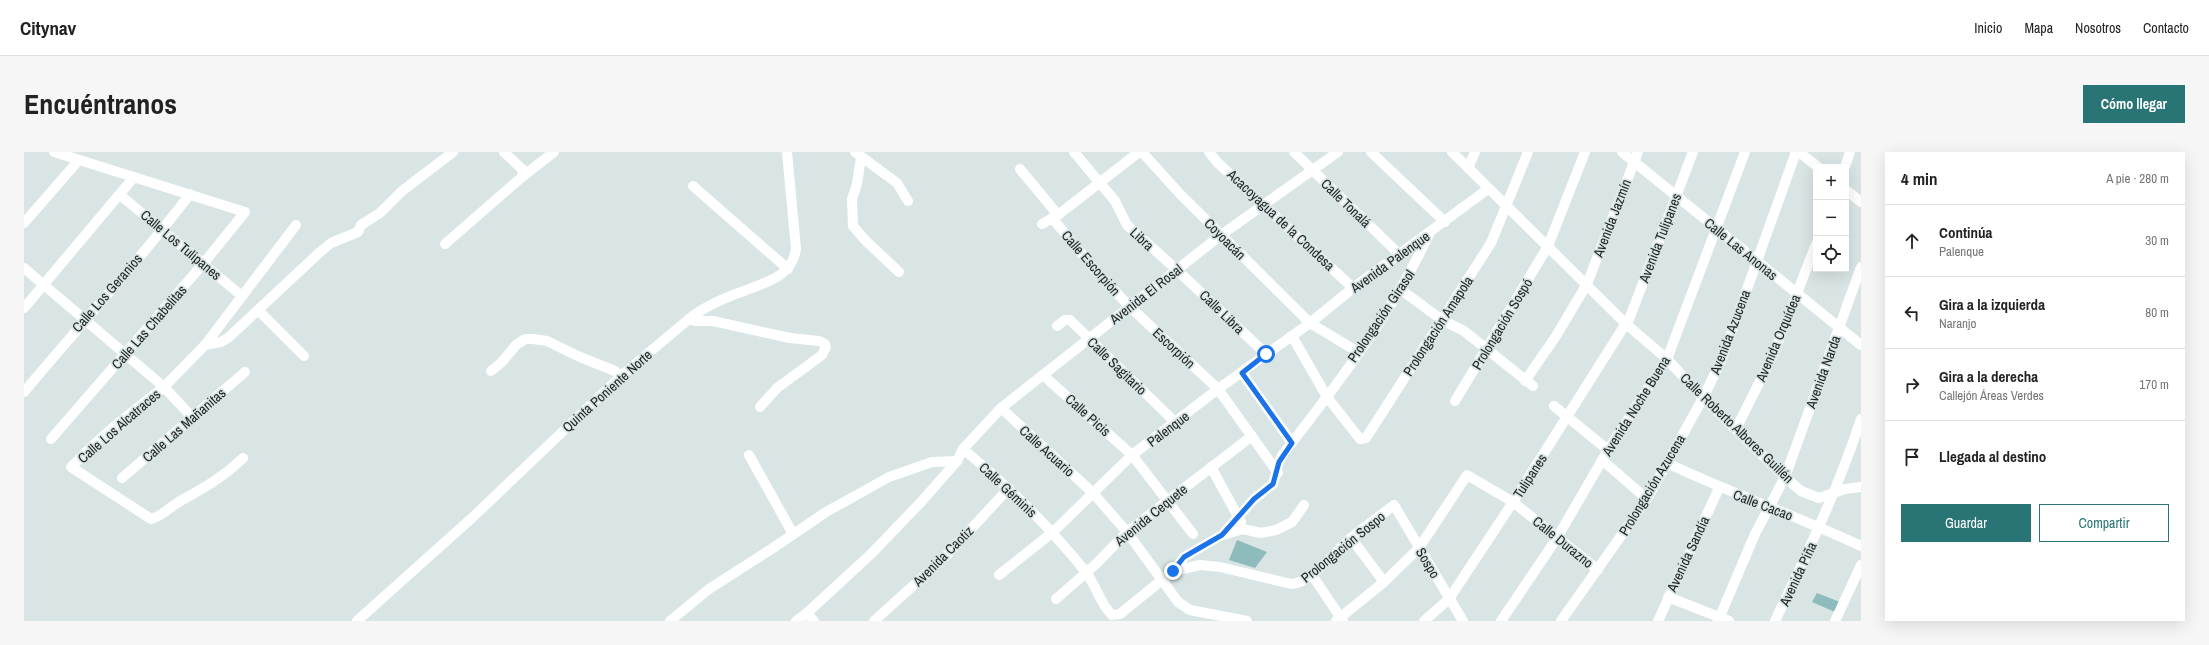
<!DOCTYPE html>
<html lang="es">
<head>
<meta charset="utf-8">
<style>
  body { margin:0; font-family:"Archivo Narrow",sans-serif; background:#f6f6f6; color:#222 }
  .controls { position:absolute; right:12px; top:12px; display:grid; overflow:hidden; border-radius:0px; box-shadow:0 4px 16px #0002 }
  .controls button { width:36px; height:36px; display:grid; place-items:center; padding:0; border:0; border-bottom:1px solid #e0e0e0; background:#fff; color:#222; font:20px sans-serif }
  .stop { position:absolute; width:12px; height:12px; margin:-9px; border:3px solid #1a73e8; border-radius:50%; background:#fff }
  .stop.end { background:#1a73e8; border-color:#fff; box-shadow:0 1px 4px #0008 }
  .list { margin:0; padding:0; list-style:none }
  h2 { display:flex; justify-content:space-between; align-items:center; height:52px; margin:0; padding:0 16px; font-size:17px }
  h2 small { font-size:13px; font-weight:400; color:#767676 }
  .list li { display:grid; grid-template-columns:26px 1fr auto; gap:12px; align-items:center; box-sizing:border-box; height:72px; padding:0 16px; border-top:1px solid #e0e0e0 }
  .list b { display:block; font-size:15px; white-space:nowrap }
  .list p { margin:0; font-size:13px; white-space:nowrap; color:#767676 }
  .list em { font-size:13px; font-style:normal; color:#767676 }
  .actions { display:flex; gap:8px; padding:12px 16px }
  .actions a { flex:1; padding:9px 0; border:1px solid #297474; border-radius:0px; text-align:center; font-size:14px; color:#297474 }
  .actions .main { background:#297474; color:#fff }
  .icon { flex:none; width:22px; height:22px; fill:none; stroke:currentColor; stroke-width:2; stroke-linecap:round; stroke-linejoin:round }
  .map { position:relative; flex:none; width:1837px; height:469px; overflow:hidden; border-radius:0px }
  header { display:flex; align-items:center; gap:24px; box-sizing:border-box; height:56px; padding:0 20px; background:#fff; border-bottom:1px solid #e0e0e0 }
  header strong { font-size:19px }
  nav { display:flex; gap:22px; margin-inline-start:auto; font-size:14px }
  .intro { display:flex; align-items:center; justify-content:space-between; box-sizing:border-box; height:96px; padding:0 24px }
  h1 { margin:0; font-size:28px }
  .button { padding:10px 18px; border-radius:0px; background:#297474; color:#fff; font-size:14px; font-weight:700 }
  main { display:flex; gap:24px; padding:0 24px }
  aside { flex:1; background:#fff; border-radius:0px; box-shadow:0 4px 16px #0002 }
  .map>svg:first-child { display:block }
  .green { fill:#8ebbbb }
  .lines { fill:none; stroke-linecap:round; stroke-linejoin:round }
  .minor { stroke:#fff; stroke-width:10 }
  .route { stroke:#1a73e8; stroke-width:5 }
  .labels { text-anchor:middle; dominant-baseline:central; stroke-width:3.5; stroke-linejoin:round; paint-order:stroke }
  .street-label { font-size:14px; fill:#1e2222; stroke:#d9e5e5 }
</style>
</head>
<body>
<header>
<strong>Citynav</strong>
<nav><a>Inicio</a><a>Mapa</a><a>Nosotros</a><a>Contacto</a></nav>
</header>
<div class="intro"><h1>Encuéntranos</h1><a class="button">Cómo llegar</a></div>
<main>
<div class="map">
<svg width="1837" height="469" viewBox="0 0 1837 469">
  <rect width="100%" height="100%" fill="#d9e5e5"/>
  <g class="green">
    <polygon points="1213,388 1243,400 1231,416 1205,408"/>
    <polygon points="1793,441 1816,450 1811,460 1788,450"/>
  </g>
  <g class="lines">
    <g class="minor">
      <polyline points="480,0 499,18 498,25"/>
      <polyline points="831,0 873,31 884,49"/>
      <polyline points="1050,0 1091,49 1103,73 1153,118 1242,202"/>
      <polyline points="1118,0 1156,42 1286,171 1334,200"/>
      <polyline points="1185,0 1194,11 1329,136"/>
      <polyline points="1270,0 1375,102"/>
      <polyline points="1347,0 1421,70"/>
      <polyline points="1428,0 1601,171 1643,207 1679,246 1761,325 1777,339 1795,346 1821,337 1837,335"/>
      <polyline points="1598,0 1837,193"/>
      <polyline points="1775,0 1794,15"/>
      <polyline points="837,5 833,32 828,47 829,74 841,88 875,120"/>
      <polyline points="1821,15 1826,0"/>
      <polyline points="1444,16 1451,0"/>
      <polyline points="996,17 1034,63"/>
      <polyline points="669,34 764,117"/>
      <polyline points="1822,38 1837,50"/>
      <polyline points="96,43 218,144"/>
      <polyline points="1028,66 1072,119 1106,155 1194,237 1254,321"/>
      <polyline points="0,71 54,9"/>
      <polyline points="1018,72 1034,63 1115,0"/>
      <polyline points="421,92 498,25 530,0"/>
      <polyline points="0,116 140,235 168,265"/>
      <polyline points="1376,137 1418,168 1440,179 1509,234"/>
      <polyline points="0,156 110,25"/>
      <polyline points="235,159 280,204"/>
      <polyline points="665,167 671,169 689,169 766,186 795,189 801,192 802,195 798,203 753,236 736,255"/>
      <polyline points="1033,174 1041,168 1046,168 1152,271"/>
      <polyline points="1268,184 1303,245 1336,287 1342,286 1467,91 1504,0"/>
      <polyline points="181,193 197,190 204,186 296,100 307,91 334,80 337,73 356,61 378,39 429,0"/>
      <polyline points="467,219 478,210 492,193 501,187 509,187 523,189 556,205 591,219 597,224"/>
      <polyline points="1218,221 1268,291"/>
      <polyline points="1019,223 1108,303 1169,382"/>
      <polyline points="1501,229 1532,184 1563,132 1614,0"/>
      <path d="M0,240C55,174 114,111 166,42"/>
      <polyline points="1431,249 1524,94 1561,0"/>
      <polyline points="1530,254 1584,298"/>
      <polyline points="977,256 1069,341 1103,380 1154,450 1166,458 1223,469"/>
      <polyline points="1712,277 1750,201 1792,92"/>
      <polyline points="27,287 179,112 221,60 30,0"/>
      <path d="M939,297C984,334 1024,373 1061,419C1072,432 1075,451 1088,463L1096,462L1149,419L1160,405L1198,383L1230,347L1249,332L1255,310L1259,302C1313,233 1370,159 1406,80"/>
      <polyline points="725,303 769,382"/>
      <path d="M219,306C199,325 182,335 158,348C147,354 139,364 127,367L47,315L66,296L93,272L140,235L181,193L272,73"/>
      <polyline points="1578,308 1623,347"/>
      <path d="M1643,311C1706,341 1773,364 1837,394"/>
      <polyline points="1187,315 1217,370"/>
      <polyline points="98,326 221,220"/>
      <polyline points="1199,383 1219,377 1237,381 1252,378 1268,370 1280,353"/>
      <polyline points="1327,386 1360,430"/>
      <path d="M1149,419L1176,413L1196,415L1267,432C1288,431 1311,399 1327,386C1341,374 1356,364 1370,353L1439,469"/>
      <polyline points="975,423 1029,380 1108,303 1194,237 1286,171 1329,136 1464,37"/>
      <polyline points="1288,423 1319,469"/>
      <polyline points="1644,445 1705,469"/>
      <polyline points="1032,447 1072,412 1103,380 1228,284"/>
      <polyline points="783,461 790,469"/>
      <path d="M333,469L449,365L597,224L665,167C681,154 700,146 720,139C742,130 768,125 772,97L763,0"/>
      <polyline points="646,469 685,437 749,396 802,360 865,325 908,310 933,309"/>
      <polyline points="772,469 783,461 848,401 898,349 933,309 939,297 977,256 1197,83 1314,0"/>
      <polyline points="850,469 922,404 985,336"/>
      <polyline points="1312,469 1360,430 1395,396 1443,323 1489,350 1574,418"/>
      <polyline points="1400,469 1425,447 1489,350 1606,165 1669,0"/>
      <polyline points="1477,469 1533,386 1584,298 1643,207 1721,0"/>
      <polyline points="1537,469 1623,347 1679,246 1698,207 1772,0"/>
      <polyline points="1634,469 1695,336"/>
      <polyline points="1694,469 1731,382 1761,325 1837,115"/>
      <path d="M1751,469C1783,402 1814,337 1837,267"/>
      <polyline points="1811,469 1837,413"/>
    </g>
  </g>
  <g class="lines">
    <polyline class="route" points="1149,419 1160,405 1198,383 1230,347 1249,332 1255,310 1268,291 1218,221 1242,202"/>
  </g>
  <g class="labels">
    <g class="street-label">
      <text transform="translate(1322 51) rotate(44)">Calle Tonalá</text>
      <text transform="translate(1588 66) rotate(-69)">Avenida Jazmín</text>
      <text transform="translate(1257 68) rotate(43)">Acacoyagua de la Condesa</text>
      <text transform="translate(1636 86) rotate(-69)">Avenida Tulipanes</text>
      <text transform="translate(1118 87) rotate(43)">Libra</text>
      <text transform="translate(1201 87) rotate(45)">Coyoacán</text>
      <text transform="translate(157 93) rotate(40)">Calle Los Tulipanes</text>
      <text transform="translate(1717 97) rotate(39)">Calle Las Anonas</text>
      <text transform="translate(1366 110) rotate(-36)">Avenida Palenque</text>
      <text transform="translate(1067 111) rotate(49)">Calle Escorpión</text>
      <text transform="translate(83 141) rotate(-49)">Calle Los Geranios</text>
      <text transform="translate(1122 142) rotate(-38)">Avenida El Rosal</text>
      <text transform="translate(1198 160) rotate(44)">Calle Libra</text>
      <text transform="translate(1357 164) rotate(-56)">Prolongación Girasol</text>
      <text transform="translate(1478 172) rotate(-59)">Prolongación Sospó</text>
      <text transform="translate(1414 174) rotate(-57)">Prolongación Amapola</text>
      <text transform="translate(125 175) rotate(-49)">Calle Las Chabelitas</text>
      <text transform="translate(1706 180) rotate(-69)">Avenida Azucena</text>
      <text transform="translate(1754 186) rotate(-67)">Avenida Orquídea</text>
      <text transform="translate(1150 196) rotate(43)">Escorpión</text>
      <text transform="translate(1093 214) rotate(44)">Calle Sagitario</text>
      <text transform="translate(1799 220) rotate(-70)">Avenida Narda</text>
      <text transform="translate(583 239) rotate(-42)">Quinta Poniente Norte</text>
      <text transform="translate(1612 254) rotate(-58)">Avenida Noche Buena</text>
      <text transform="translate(1064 263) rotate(42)">Calle Picis</text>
      <text transform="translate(160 273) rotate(-41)">Calle Las Mañanitas</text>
      <text transform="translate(95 274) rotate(-41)">Calle Los Alcatraces</text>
      <text transform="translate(1713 276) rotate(44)">Calle Roberto Albores Guillén</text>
      <text transform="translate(1144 277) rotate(-37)">Palenque</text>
      <text transform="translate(1023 299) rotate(42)">Calle Acuario</text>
      <text transform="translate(1506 324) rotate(-57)">Tulipanes</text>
      <text transform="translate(1628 333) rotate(-59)">Prolongación Azucena</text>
      <text transform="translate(984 338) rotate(43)">Calle Géminis</text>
      <text transform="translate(1739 353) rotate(21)">Calle Cacao</text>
      <text transform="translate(1127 363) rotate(-39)">Avenida Cequete</text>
      <text transform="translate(1539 390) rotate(39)">Calle Durazno</text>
      <text transform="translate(1319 395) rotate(-39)">Prolongación Sospo</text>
      <text transform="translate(1664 402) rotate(-65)">Avenida Sandía</text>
      <text transform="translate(919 404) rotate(-45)">Avenida Caotiz</text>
      <text transform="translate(1404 411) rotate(59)">Sospo</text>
      <text transform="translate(1774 422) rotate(-65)">Avenida Piña</text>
    </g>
  </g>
</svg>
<div class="controls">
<button>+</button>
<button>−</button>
<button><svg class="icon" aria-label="locate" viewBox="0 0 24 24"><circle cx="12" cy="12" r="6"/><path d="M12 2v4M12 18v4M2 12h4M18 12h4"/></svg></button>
</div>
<div class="stop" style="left:1242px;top:202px"></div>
<div class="stop end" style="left:1149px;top:419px"></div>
</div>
<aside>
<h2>4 min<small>A pie · 280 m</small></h2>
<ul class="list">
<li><svg class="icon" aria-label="ahead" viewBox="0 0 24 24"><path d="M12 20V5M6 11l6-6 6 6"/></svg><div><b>Continúa</b><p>Palenque</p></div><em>30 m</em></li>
<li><svg class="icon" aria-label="left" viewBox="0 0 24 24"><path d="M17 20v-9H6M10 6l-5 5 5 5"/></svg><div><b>Gira a la izquierda</b><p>Naranjo</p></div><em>80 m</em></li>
<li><svg class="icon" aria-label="right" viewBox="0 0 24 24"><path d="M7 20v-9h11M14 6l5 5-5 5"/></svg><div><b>Gira a la derecha</b><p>Callejón Áreas Verdes</p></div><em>170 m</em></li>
<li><svg class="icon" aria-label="arrive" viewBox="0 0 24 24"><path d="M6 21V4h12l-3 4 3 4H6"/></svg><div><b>Llegada al destino</b></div></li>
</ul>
<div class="actions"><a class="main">Guardar</a><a>Compartir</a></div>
</aside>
</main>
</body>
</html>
